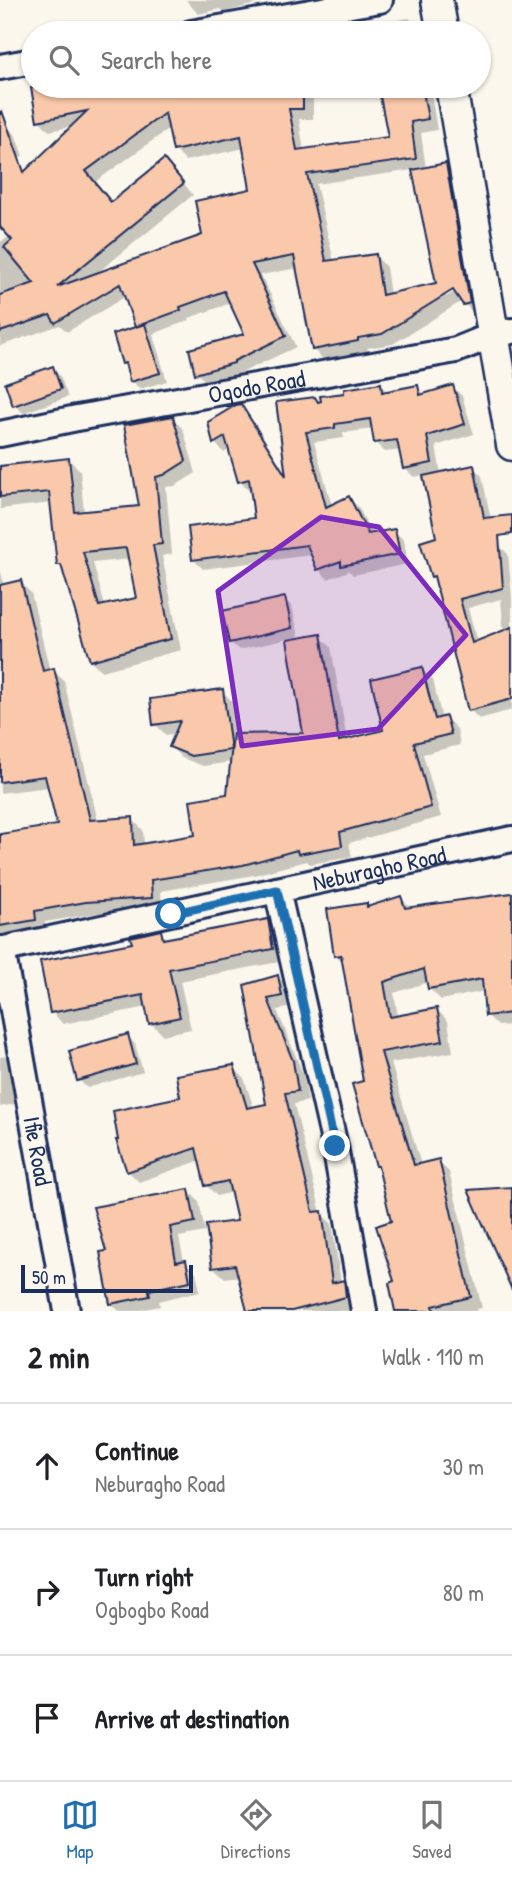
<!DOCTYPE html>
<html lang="en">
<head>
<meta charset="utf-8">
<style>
  body { margin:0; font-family:"Patrick Hand",sans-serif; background:#f2f2f2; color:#202124 }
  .scale { position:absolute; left:21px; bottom:18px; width:172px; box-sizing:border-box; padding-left:7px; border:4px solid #1b2f5e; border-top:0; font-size:19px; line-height:24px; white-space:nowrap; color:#1b2f5e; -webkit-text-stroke:5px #fbf7ec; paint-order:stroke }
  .stop { position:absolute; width:21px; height:21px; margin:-16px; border:5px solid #1f6fb2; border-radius:50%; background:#fff }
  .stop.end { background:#1f6fb2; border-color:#fff; box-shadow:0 2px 7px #0008 }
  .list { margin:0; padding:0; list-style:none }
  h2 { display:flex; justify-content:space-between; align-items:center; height:91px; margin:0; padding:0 28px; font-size:30px }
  h2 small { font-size:23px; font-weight:400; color:#757577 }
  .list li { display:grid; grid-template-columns:46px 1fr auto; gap:21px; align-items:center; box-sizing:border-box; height:126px; padding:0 28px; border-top:2px solid #e0e0e0 }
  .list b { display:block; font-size:26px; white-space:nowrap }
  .list p { margin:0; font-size:23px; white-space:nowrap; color:#757577 }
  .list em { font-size:23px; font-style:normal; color:#757577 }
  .icon { flex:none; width:38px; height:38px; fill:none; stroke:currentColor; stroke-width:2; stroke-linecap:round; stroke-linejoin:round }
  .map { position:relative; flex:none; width:512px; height:1311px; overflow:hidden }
  .search { position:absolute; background:#fff; box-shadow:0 2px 5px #0004; left:21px; right:21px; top:21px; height:77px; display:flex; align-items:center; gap:18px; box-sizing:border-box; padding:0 24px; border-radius:38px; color:#757577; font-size:26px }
  .sheet { height:469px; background:#fff }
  nav { display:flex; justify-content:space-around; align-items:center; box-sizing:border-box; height:98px; border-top:2px solid #e0e0e0; background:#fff; font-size:19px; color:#757577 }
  nav a { display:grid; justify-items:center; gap:4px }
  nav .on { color:#1f6fb2 }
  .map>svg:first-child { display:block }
  .shadow { fill:#0003; fill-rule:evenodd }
  .building { fill:#fac8aa; stroke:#1b2f5e; stroke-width:2; fill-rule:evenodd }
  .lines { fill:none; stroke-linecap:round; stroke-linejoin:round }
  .minor-casing { stroke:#1b2f5e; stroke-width:30 }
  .tertiary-casing { stroke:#1b2f5e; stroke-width:35 }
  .minor { stroke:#fbf7ec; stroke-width:24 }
  .tertiary { stroke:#fbf7ec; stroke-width:30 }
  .route { stroke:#1f6fb2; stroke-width:9 }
  .marked { fill:#7b2cbf; fill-opacity:0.2; stroke:#7b2cbf; stroke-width:5; stroke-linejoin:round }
  .labels { text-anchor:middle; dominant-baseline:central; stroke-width:5; stroke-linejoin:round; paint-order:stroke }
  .street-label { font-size:24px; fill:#1b2f5e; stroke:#fbf7ec }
</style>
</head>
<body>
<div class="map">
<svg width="512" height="1311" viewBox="0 0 512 1311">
  <rect width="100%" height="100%" fill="#fbf7ec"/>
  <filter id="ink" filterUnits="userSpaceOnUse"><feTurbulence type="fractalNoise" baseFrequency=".0143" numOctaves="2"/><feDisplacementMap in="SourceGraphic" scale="14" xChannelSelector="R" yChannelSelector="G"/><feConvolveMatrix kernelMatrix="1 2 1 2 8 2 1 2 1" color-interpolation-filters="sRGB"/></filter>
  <g filter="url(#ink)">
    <g class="shadow">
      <polygon points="186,0 271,0 224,12 221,9 198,14"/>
      <polygon points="409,18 420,29 421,33 324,33"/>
      <path d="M53,86H325L313,88V119H299L304,151L390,139L380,86H430L437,130L421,133L426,169L445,165L456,175L475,315L462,301L393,344L367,348L368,351L324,360L313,349L298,268L261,275L296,347L243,372L244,374L207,383L197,373L246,335L231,303L189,318L190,320L153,334L167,381L140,389L132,381L128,368L124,364L115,335L139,327L126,296L67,332L60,325L0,346V242L11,236L0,224V191L23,170L26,173L75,126L49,131L39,120L33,89ZM170,128L175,150L185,161L245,148L252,190L204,236L96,274L193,195L174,171L112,203L95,182ZM413,170L438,284L390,295L386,267L376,256L334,262L316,184ZM460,284L462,287L446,297V293Z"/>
      <polygon points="6,126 15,134 23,156 0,165 0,128"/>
      <polygon points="52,368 60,376 68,397 23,413 15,405"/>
      <path d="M380,385L388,392L417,387L425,395L453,387L462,396L474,434L436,446L441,474L473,467L482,476L492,525L495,529L501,547L508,554L512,598V710L479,719L470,710L437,581L432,576L438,538L425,475L414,477L404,468L401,450L385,452L375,442L373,429L343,433L344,438L314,442L332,506L349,498L359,508L372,535L394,531L404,540L408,564L353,575L349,571L328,579L318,569L312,555L203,569L193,559L256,520L252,490L249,491L240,481L230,449L224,453L215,443L210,423L240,406L250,416L287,475L278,404H319ZM501,599L503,626L508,630L477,642L468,608Z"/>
      <path d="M172,418L183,429L196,473L175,486L166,487L172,554L162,556L181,650L102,671L91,661L65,570L59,564L52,503L0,509V467L69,460L80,470L84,512L141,507ZM130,559L138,600L105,606L93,563Z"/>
      <polygon points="0,568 4,586 20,582 31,593 50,671 53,670 64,681 98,821 132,819 143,830 144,845 197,837 229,796 232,762 203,766 182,758 171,747 177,733 166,735 155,724 222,691 233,702 238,736 305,735 288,639 239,650 230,642 284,598 292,607 299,636 288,639 289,642 320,636 331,647 347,740 385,732 422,669 433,680 442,719 446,718 457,729 460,745 423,754 441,817 349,843 352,857 310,864 307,861 254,875 161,891 162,908 98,913 45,922 46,930 0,937 0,836 59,826 49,787 0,793"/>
      <polygon points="512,895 512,1025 498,1026 487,1015 485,991 441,1000 429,988 428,982 394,993 398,1017 437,1010 448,1021 453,1052 391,1063 421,1165 438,1161 449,1172 482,1308 476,1309 477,1311 397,1311 393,1222 344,964 335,955 366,905 369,908 401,898 412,909"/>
      <polygon points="267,921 279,933 284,961 180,981 191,1029 163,1035 151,1023 147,1007 63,1024 52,1012 134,945 160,932 168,940"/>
      <polygon points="278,977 288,987 292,1007 277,1010 303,1074 308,1101 294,1104 321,1213 332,1224 341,1283 343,1282 354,1293 357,1311 248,1311 240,1276 225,1278 214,1268 239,1223 232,1192 217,1196 206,1185 201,1160 139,1182 128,1171 182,1099 233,1067 244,1078 254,1109 268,1105 246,986"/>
      <polygon points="127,1036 135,1044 143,1072 87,1088 79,1080"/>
      <polygon points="5,1056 17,1069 24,1102 0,1107 0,1057"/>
      <polygon points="188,1191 199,1201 205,1232 179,1237 184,1262 196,1272 200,1291 159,1301 160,1306 136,1311 119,1311 111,1303 108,1252"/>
    </g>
    <g class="building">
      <path d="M43,86H303V109H289L297,150L388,137L378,86H422L428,119L411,122L416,159L307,174L316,214L326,261L376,254L382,295L436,283L412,170L446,163L470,303L463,305L453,290L382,334L358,338V341L312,350L294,256L252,264L286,336L234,361V363L195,374L189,349L244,334L224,291L180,307L181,310L135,327L120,284L55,323L50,315L0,332V295L34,283L4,247L12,240L0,227V112L2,111L24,172L87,111L37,121L31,88ZM165,113L173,151L241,136L250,189L195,201L202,235L57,287L184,183L164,159L111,202L86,171Z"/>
      <polygon points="145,324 160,373 130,382 125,363 122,364 113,334"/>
      <polygon points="53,366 61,389 13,406 5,383"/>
      <polygon points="381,383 382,392 418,385 420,395 453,385 465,424 427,436 432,463 403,469 397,440 374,443 370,419 335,424 335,428 306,432 326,507 349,496 368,534 395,529 400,554 341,566 341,561 317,570 307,545 192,560 188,527 254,518 249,479 238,482 225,437 213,444 208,422 236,405 241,404 286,476 276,402 315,397 318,402 321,401 320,396 344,393 344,389"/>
      <path d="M173,416L186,461L164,475L156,477L162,544L153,545L171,639L150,644L90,661L61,565H57L49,492L0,497V466L69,458L75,512L139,506L124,425ZM126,548L136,598L99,606L83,552Z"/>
      <polygon points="474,465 484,518 512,515 512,534 499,536 503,588 460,599 472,643 512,627 512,699 468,711 434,576 431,577 420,542 436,537 423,476"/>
      <polygon points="21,580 43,671 54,668 90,820 133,817 134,845 195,835 190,800 227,794 233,734 303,733 287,640 321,634 339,741 383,730 371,679 422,667 435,719 446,716 451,734 414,743 431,807 340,832 342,846 298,854 297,850 243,865 151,880 152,898 86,902 35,911 36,920 0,926 0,834 57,825 45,776 0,782 0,585"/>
      <polygon points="285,597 292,628 229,643 222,611"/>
      <polygon points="223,689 231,750 191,756 169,747 180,721 153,725 150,699"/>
      <polygon points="512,893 512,1013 485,1016 482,979 428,989 424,969 384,982 390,1017 437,1008 443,1041 381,1052 414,1165 439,1159 471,1297 433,1306 434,1311 395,1311 389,1283 394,1281 376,1226 391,1221 378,1166 376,1166 352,1084 363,1081 341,955 334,956 327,909 367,903 367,907 401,896 405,908"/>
      <polygon points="268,919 273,949 169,969 180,1017 149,1024 143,995 50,1013 40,961 132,943 130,937 161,930 163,939"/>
      <polygon points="278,975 282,996 268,999 293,1061 298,1091 285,1093 313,1212 322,1211 332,1283 344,1280 346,1297 292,1311 247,1311 235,1265 212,1268 206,1225 237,1221 228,1181 205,1186 196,1148 127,1172 116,1140 118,1140 113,1111 180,1097 176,1075 234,1065 247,1108 266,1104 244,985"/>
      <polygon points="128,1034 136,1064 77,1081 69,1051"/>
      <polygon points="512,1187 512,1290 468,1190"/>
      <polygon points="189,1189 195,1222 170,1227 176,1262 186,1260 190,1281 149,1290 150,1296 110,1304 100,1252 106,1251 93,1207"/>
    </g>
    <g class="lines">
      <defs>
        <g id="minor">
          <polyline points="191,33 380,0"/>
          <polyline points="0,67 33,61"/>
          <path id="s1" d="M0,434L77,418L456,350L493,335L512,331"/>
          <polyline points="277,890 335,1146 364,1311"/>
          <path id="s2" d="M2,949L67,1311"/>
          <path id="s3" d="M0,950L512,839"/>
        </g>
        <g id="tertiary">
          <polyline points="437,0 443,33"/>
          <polyline points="451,86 512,445"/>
        </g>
      </defs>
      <use href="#minor" class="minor-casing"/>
      <use href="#tertiary" class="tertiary-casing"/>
      <use href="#minor" class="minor"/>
      <use href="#tertiary" class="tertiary"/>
    </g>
  </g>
  <g class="lines" filter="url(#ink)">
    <polyline class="route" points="171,914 277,890 335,1146"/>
  </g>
  <path class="marked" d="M321,517L379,527L466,635L378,729L242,746L218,591Z"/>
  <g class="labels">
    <g class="street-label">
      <text stroke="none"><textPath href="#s1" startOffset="261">Ogodo Road</textPath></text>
      <text stroke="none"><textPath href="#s3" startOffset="388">Neburagho Road</textPath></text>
      <text stroke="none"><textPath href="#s2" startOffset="205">Ifie Road</textPath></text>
    </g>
  </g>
</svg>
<div class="scale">50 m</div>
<div class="stop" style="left:171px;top:914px"></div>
<div class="stop end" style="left:335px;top:1146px"></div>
<div class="search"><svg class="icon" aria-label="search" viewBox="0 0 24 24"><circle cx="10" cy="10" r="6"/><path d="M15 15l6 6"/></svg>Search here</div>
</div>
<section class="sheet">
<h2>2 min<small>Walk · 110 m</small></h2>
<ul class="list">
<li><svg class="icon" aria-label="ahead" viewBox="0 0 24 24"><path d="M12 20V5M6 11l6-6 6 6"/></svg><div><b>Continue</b><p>Neburagho Road</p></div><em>30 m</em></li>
<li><svg class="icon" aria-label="right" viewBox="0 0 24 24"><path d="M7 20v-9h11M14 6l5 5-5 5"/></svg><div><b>Turn right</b><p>Ogbogbo Road</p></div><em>80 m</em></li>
<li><svg class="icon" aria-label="arrive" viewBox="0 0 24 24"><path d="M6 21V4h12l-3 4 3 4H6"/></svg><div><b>Arrive at destination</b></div></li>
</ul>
</section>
<nav>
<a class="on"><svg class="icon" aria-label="map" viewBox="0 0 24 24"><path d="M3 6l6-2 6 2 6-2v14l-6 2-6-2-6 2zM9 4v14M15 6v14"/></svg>Map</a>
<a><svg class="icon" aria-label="directions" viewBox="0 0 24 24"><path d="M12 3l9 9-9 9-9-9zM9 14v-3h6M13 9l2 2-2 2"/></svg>Directions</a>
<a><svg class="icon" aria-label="saved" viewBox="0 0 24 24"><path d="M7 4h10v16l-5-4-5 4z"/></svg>Saved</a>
</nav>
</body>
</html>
